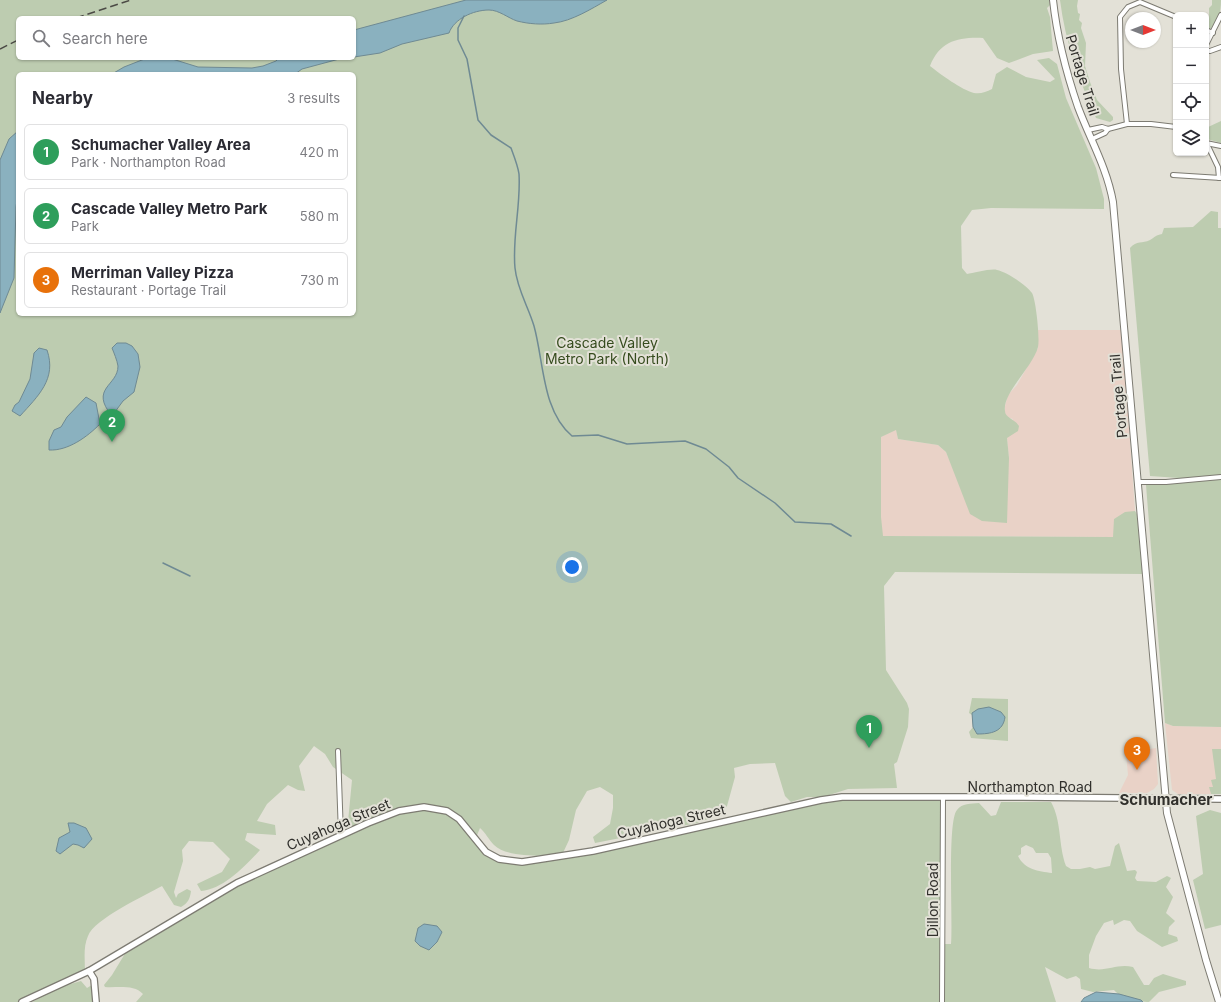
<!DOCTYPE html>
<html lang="en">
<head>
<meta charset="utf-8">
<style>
  body { margin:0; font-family:Inter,sans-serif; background:#f7f7f7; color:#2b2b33 }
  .controls { position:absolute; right:12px; top:12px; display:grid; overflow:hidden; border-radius:6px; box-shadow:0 1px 3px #0004 }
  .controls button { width:36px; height:36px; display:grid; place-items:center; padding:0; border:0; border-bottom:1px solid #e1e1e2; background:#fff; color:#2b2b33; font:20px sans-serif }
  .compass { position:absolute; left:1125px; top:12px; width:36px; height:36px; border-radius:50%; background:#fff; box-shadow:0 1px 3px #0004; rotate:90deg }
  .you { position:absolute; left:572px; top:567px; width:14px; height:14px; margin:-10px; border:3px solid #fff; border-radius:50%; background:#1a73e8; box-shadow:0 0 0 6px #1a73e833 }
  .badge { display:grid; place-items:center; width:26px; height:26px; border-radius:50%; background:#111827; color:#fff; font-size:13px; font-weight:700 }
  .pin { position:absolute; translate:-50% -33px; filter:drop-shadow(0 1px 2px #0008) }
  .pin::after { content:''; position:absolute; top:21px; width:14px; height:12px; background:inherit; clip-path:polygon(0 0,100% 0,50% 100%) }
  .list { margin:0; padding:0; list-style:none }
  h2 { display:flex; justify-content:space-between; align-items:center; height:52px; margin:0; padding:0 16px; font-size:17px }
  h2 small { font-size:13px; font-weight:400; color:#7c7c81 }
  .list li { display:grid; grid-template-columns:26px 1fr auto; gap:12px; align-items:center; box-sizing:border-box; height:56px; margin:0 8px 8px; padding:0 8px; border:1px solid #e1e1e2; border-radius:6px }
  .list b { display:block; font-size:15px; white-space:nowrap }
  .list p { margin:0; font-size:13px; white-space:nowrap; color:#7c7c81 }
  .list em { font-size:13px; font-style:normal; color:#7c7c81 }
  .icon { flex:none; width:22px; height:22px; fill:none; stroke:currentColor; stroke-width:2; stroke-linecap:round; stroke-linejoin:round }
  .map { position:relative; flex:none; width:1221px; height:1002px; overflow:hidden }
  .search { position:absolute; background:#fff; box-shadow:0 1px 3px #0004; left:16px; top:16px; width:340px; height:44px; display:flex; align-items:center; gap:10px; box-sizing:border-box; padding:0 14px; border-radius:6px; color:#7c7c81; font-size:15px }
  .panel { position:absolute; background:#fff; box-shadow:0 1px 3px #0004; left:16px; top:72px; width:340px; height:244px; border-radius:6px }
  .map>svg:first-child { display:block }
  .commercial { fill:#e9d2c7 }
  .green { fill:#bdccb0; fill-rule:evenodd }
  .water { fill:#8ab1bf; stroke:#6f8a93 }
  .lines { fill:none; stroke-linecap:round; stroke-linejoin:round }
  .stream { stroke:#6f8a93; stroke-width:1.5 }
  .minor-casing { stroke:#7d7b72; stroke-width:6 }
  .tertiary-casing { stroke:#7d7b72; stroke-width:8 }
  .secondary-casing { stroke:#7d7b72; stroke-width:8 }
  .minor { stroke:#fff; stroke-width:4 }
  .tertiary { stroke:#fff; stroke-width:5.5 }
  .secondary { stroke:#fff; stroke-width:6 }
  .rail { stroke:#4b4a45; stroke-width:1.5; stroke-dasharray:8 4; stroke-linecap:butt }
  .labels { text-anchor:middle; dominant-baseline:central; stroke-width:4; stroke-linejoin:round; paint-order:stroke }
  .street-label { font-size:14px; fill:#31302c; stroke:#e3e1d7 }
  .park-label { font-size:14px; fill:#364c1e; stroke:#e3e1d7 }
  .neighbourhood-label { font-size:15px; font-weight:bold; fill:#31302c; stroke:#e3e1d7 }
</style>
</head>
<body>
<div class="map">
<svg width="1221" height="1002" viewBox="0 0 1221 1002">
  <rect width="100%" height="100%" fill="#e3e1d7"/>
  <g class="commercial">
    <polygon points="1038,330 1122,330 1135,511 1114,519 1114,537 880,536 881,437 896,429 898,439 938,445 946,452 958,480 1009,458 1007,438 1013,419 1007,417 1004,413 1005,406 1008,395 1017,385 1038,348"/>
    <polygon points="1165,723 1173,726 1221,727 1221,794 1178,794 1172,790"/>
    <polygon points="1156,748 1158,784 1154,789 1147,793 1119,793 1128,775 1126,753"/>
  </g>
  <g class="green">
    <path d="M0,0H1049L1050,5L1047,8L1050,17L1053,51L1033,54L1009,63L997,58L983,38C958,37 940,41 930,66C940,74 962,90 974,93C981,94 986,92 992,89L996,74L1007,67L1026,77L1050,82L1055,79L1037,60L1049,58L1057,64L1066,98L1096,168L1104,199V209L991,208L972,210L961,226L962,268L967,274C973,273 992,268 997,270C1007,272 1026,285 1032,293C1036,300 1040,339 1038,347C1033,367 1002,393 1005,411C1005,418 1015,419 1019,426L1018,431L1007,438L1009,458L1007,523L982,521L970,514L946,452L938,445L898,439L896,430L881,437V517L883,536L1113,537L1114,519L1125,512L1135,511L1138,516L1143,574L895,572L884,586L886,670L907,703L909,709L908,727L897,762L894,764L897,788L848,789L823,797H807L791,802L785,796L775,763L750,764L734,768L735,777L727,806L719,815L697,823L595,843L593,837L610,824L613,808V795L600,787L587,791L576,810L569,840L562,855C545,856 507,858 494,845C488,839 486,833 480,828L475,840L499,859L539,860L821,800L943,797V944H951C953,921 947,821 957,810C962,803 971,804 979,803L991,816L996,815L1001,802H1051C1062,822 1058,844 1066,866L1071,869H1080L1090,867L1095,869L1110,866L1115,846L1119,843L1127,871L1135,870L1137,872L1135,878L1137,881L1156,882L1167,876L1171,878L1166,887L1173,897L1166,913L1175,921L1169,927L1168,934L1177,937L1178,941L1162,947L1137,931L1130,921L1124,920L1114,925L1113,920L1104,923L1096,936L1089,955V968C1106,973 1116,963 1133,967L1144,985H1149L1154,978L1163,974L1186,981V985L1159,992L1149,1002C1139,1002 1119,997 1114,990L1093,992L1081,989L1080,979L1076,976L1067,979L1045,967L1056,1002H136L143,994C134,984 117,988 105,987L104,985L112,975L129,947L222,891L347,832L352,780L333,767L325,754L314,746L299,766L305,791L298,790L288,785L267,804L257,821L275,825L276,835L247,833L245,840L260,850C245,866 224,889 201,891L197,884L222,872L230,859L213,842L189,841L182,850L183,861L174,892L176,898L178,894L187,889L191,891C190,899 188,903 181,907L174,905L162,886C146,895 94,919 88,936C83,947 85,960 85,973L21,1002H0ZM18,18H354V58H18ZM18,74H354V314H18ZM1026,845L1033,848L1036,853H1048L1051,858L1052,873C1038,871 1025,870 1018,856L1021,854V848Z"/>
    <path d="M1060,0H1078L1077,6L1078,13L1080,14L1079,20L1082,23L1081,28L1086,43L1085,66L1090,82L1097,100L1113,117V120L1110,122L1096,118C1079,80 1065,41 1060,0Z"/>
    <path d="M1212,0H1221C1221,11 1219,24 1208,30H1206V20L1209,18V8L1212,5Z"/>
    <polygon points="1221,121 1221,143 1207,139 1206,128"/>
    <path d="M1211,211L1218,212V228H1221V727L1173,726L1165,723L1146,485L1180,482L1179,478L1150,476L1130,248C1137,240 1142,244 1150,240C1155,237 1156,235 1162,234L1164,228L1193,227Z"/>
    <polygon points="972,698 1008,699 1008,741 971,738 969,732 973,727 972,715 969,713"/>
    <polygon points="1212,749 1221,749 1221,794 1211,794 1209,787 1213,787 1211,780 1216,779"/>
    <polygon points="1210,810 1221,813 1221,925 1205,929 1193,880 1203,874 1196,816"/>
    <polygon points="81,981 87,988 95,983 96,1002 32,1002 60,987"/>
  </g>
  <g class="water">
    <path d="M466,0H607C591,9 572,21 554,23C542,25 529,24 517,21C508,18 499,10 489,10C473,10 454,19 449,33L402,44L380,53L354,57V30Z"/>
    <polygon points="147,58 169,58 198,67 252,68 263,66 276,61 279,58 343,58 302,69 295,74 112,74 124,67"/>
    <polygon points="18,131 18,193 16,207 14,278 0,313 0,160 9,139"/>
    <path d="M117,343H126L132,346L138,354L140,367L134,392L123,401L112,416C89,388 118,386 118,366C117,360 114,353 112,348Z"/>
    <path d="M39,348L47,350C57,379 38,396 20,416L12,411L15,405L19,402L30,379L34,353Z"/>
    <path d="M86,397L96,403L100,424C87,437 68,451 49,450V441L54,430L61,427L67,417Z"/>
    <path d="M989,707L1001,712L1005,717C1003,732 991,734 977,734L973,727L972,713L978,709Z"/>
    <polygon points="68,823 74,823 86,828 92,839 84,848 78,845 73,844 60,854 56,851 59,838 70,832"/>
    <polygon points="424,924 437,926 442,932 437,942 429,950 420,946 415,941 418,928"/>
    <polygon points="1096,992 1119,994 1141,1000 1143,1002 1081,1002 1084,998"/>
  </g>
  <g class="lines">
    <g class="stream">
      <path d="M464,16L458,28V40L467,59L478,120L491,135L511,148C514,156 518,166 519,174C521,206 512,237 515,268C517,289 528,306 534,326C544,362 542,411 572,436L598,435L627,444L685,441L706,449L729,467L738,478L775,503L795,522L831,524L851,536"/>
      <polyline points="163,563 190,576"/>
    </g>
    <defs>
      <g id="minor">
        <polyline points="1206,30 1213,33"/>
        <polyline points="1206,45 1221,15"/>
        <polyline points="1206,51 1210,51 1221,47"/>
        <polyline points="1127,124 1121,69 1120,17 1128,7 1140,2 1176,17"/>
        <polyline points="1088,130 1102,127 1108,129 1127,124 1151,124 1176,127"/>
        <polyline points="1092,139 1105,133 1108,129"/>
        <polyline points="1206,143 1221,146"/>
        <polyline points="1207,144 1218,167 1219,178"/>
        <polyline points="1173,175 1221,178"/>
        <polyline points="1138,482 1166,482 1221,477"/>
        <polyline points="338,751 341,835"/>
        <polyline points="942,1002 943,797"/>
      </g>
      <g id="tertiary">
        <polyline points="89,971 94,979 96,1002"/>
        <polyline points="22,1002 89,971 237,883 368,823 399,811 424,807 447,811 459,819 486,852 499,859 522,862 593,851 821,800 842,797 1023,797 1221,799"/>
      </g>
      <path id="secondary" d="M1053,0C1057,37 1066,72 1078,107C1090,139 1107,168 1113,202L1167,813L1206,960L1219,1002"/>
    </defs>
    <use href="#minor" class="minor-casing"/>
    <use href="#tertiary" class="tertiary-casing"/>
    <use href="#secondary" class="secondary-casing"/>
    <use href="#minor" class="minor"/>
    <use href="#tertiary" class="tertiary"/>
    <use href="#secondary" class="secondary"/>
    <g class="rail">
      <polyline points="76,18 131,0"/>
      <polyline points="0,49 18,40"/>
    </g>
  </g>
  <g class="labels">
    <g class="street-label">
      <text transform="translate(1083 75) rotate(73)">Portage Trail</text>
      <text transform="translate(1118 396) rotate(-95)">Portage Trail</text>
      <text x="1030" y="786">Northampton Road</text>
      <text transform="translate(671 821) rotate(-13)">Cuyahoga Street</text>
      <text transform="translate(338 824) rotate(-23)">Cuyahoga Street</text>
      <text transform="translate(932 900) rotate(-90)">Dillon Road</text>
    </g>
    <g class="park-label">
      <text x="607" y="342">Cascade Valley<tspan x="607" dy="16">Metro Park (North)</tspan></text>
    </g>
    <g class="neighbourhood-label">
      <text x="1166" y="799">Schumacher</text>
    </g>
  </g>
</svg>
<div class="controls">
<button>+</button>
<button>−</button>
<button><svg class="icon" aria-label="locate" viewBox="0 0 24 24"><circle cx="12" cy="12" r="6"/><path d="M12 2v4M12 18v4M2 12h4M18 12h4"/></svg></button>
<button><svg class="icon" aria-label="layers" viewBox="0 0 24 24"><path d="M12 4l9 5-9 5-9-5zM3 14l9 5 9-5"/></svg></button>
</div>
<svg class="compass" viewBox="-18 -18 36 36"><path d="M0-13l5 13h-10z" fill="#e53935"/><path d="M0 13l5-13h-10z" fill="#7c7c81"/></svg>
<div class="you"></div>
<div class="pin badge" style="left:869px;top:748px;background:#2e9e5b">1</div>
<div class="pin badge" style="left:112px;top:442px;background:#2e9e5b">2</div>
<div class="pin badge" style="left:1137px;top:770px;background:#e8710a">3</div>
<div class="search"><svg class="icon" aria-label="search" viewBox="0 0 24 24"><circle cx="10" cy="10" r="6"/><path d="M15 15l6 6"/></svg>Search here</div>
<section class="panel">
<h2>Nearby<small>3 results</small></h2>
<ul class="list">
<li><span class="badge" style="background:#2e9e5b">1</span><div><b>Schumacher Valley Area</b><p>Park · Northampton Road</p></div><em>420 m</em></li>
<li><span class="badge" style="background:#2e9e5b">2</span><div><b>Cascade Valley Metro Park</b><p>Park</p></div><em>580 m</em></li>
<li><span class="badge" style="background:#e8710a">3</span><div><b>Merriman Valley Pizza</b><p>Restaurant · Portage Trail</p></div><em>730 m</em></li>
</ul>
</section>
</div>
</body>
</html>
